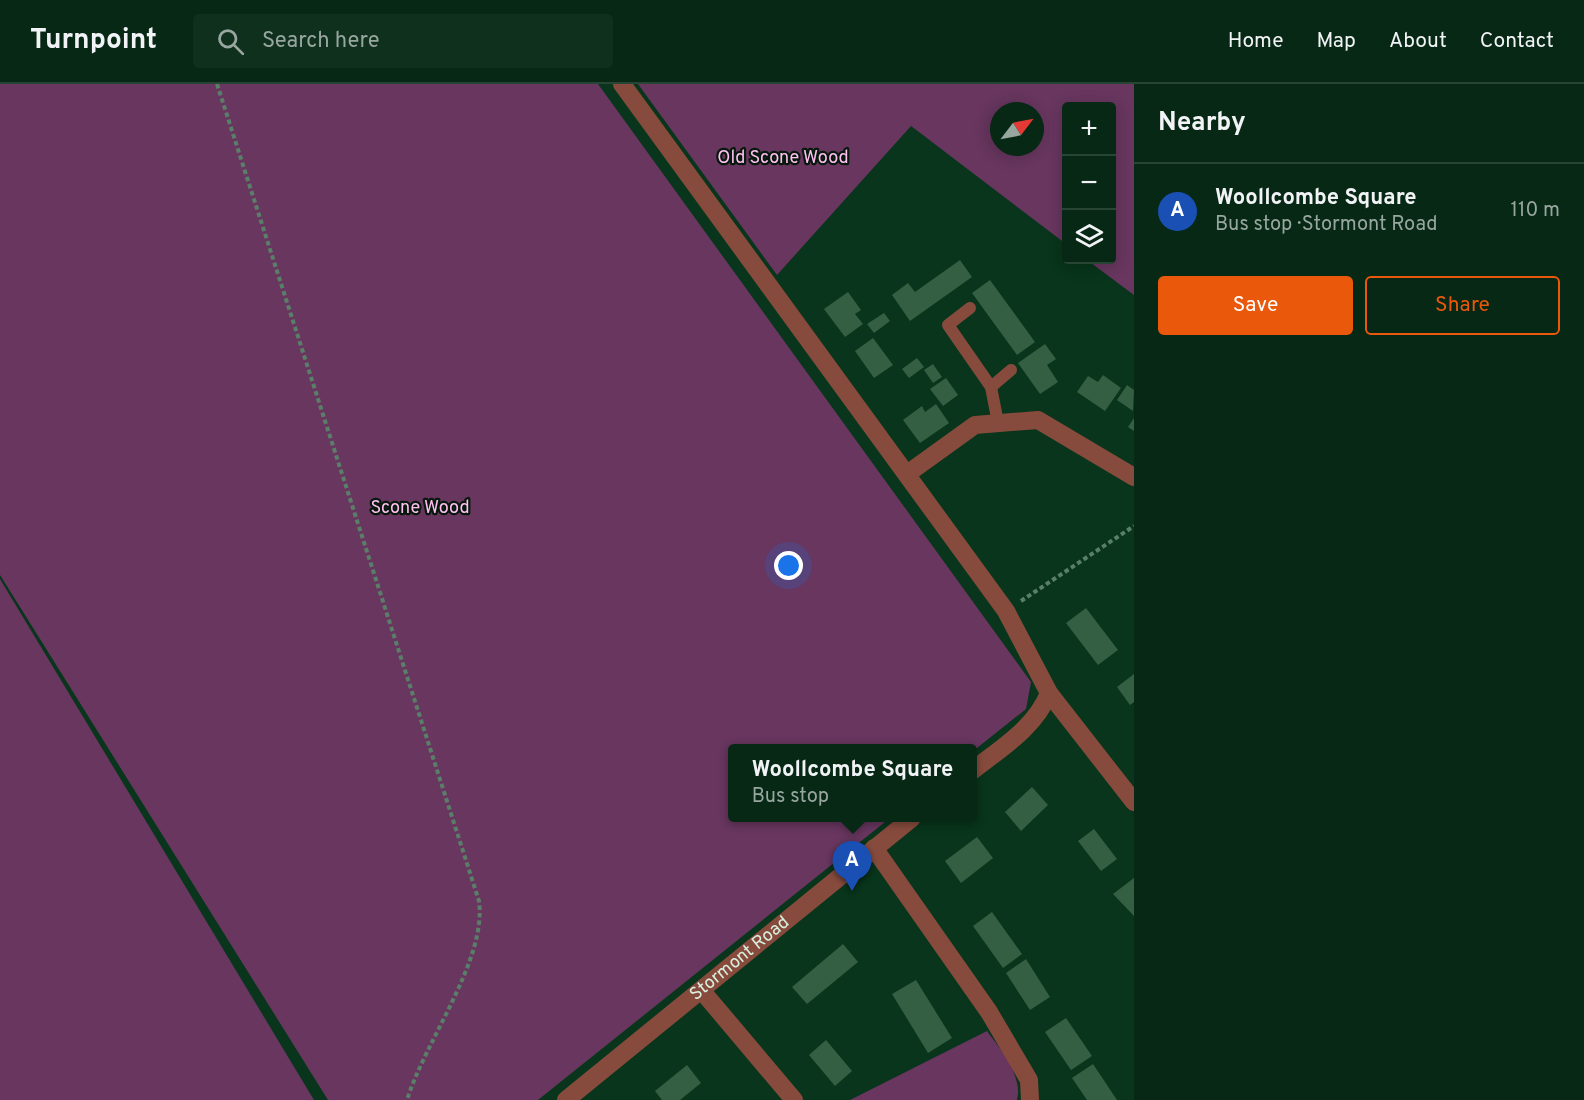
<!DOCTYPE html>
<html lang="en">
<head>
<meta charset="utf-8">
<style>
  body { margin:0; font-family:Overpass,sans-serif; background:#0f301d; color:#f1f3f6 }
  .controls { position:absolute; right:18px; top:18px; display:grid; overflow:hidden; border-radius:6px; box-shadow:0 3px 15px #0003 }
  .controls button { width:54px; height:54px; display:grid; place-items:center; padding:0; border:0; border-bottom:2px solid #274434; background:#062814; color:#f1f3f6; font:30px sans-serif }
  .compass { position:absolute; left:990px; top:18px; width:54px; height:54px; border-radius:50%; background:#062814; box-shadow:0 3px 15px #0003; rotate:58deg }
  .you { position:absolute; left:789px; top:482px; width:21px; height:21px; margin:-15px; border:4px solid #fff; border-radius:50%; background:#1a73e8; box-shadow:0 0 0 9px #1a73e833 }
  .badge { display:grid; place-items:center; width:39px; height:39px; border-radius:50%; background:#ea580c; color:#fff; font-size:20px; font-weight:700 }
  .pin { position:absolute; translate:-50% -50px; filter:drop-shadow(0 2px 3px #0008) }
  .pin::after { content:''; position:absolute; top:32px; width:21px; height:18px; background:inherit; clip-path:polygon(0 0,100% 0,50% 100%) }
  .popup { position:absolute; left:728px; top:660px; width:249px; height:78px; box-sizing:border-box; display:grid; place-content:center; border-radius:6px; background:#062814; filter:drop-shadow(0 2px 4px #0005); font-size:20px; white-space:nowrap; color:#98a6a0 }
  .popup b { font-size:22px; color:#f1f3f6 }
  .popup::after { content:''; position:absolute; left:50%; top:100%; margin-left:-12px; border:12px solid transparent; border-top-color:#062814 }
  .list { margin:0; padding:0; list-style:none }
  h2 { display:flex; justify-content:space-between; align-items:center; height:78px; margin:0; padding:0 24px; font-size:26px }
  h2 small { font-size:20px; font-weight:400; color:#98a6a0 }
  .list li { display:grid; grid-template-columns:39px 1fr auto; gap:18px; align-items:center; box-sizing:border-box; height:96px; padding:0 24px; border-top:2px solid #274434 }
  .list b { display:block; font-size:22px; white-space:nowrap }
  .list p { margin:0; font-size:20px; white-space:nowrap; color:#98a6a0 }
  .list em { font-size:20px; font-style:normal; color:#98a6a0 }
  .actions { display:flex; gap:12px; padding:18px 24px }
  .actions a { flex:1; padding:14px 0; border:2px solid #ea580c; border-radius:6px; text-align:center; font-size:21px; color:#ea580c }
  .actions .main { background:#ea580c; color:#fff }
  .icon { flex:none; width:33px; height:33px; fill:none; stroke:currentColor; stroke-width:2; stroke-linecap:round; stroke-linejoin:round }
  .map { position:relative; flex:none; width:1134px; height:1016px; overflow:hidden }
  header { display:flex; align-items:center; gap:36px; box-sizing:border-box; height:84px; padding:0 30px; background:#062814; border-bottom:2px solid #274434 }
  header strong { font-size:28px }
  nav { display:flex; gap:33px; margin-inline-start:auto; font-size:21px }
  .search { width:420px; height:54px; background:#0f301d; display:flex; align-items:center; gap:15px; box-sizing:border-box; padding:0 21px; border-radius:6px; color:#98a6a0; font-size:22px }
  main { display:flex }
  aside { flex:1; background:#062814 }
  .map>svg:first-child { display:block }
  .green { fill:#68365f; fill-rule:evenodd }
  .building { fill:#355f42 }
  .lines { fill:none; stroke-linecap:round; stroke-linejoin:round }
  .path { stroke:#5a7f68; stroke-width:4; stroke-dasharray:4.5 3; stroke-linecap:butt }
  .lane { stroke:#874b3d; stroke-width:12 }
  .street { stroke:#874b3d; stroke-width:18 }
  .labels { text-anchor:middle; dominant-baseline:central; stroke-width:4.5; stroke-linejoin:round; paint-order:stroke }
  .park-label { font-size:18px; fill:#ffc0f2; stroke:#07180d }
  .street-label { font-size:18px; fill:#d8efde; stroke:#07180d }
</style>
</head>
<body>
<header>
<strong>Turnpoint</strong>
<div class="search"><svg class="icon" aria-label="search" viewBox="0 0 24 24"><circle cx="10" cy="10" r="6"/><path d="M15 15l6 6"/></svg>Search here</div>
<nav><a>Home</a><a>Map</a><a>About</a><a>Contact</a></nav>
</header>
<main>
<div class="map">
<svg width="1134" height="1016" viewBox="0 0 1134 1016">
  <rect width="100%" height="100%" fill="#08351b"/>
  <g class="green">
    <polygon points="0,0 598,0 1031,598 1026,625 972,668 972,664 732,664 732,734 890,734 538,1016 328,1016 0,491"/>
    <path d="M638,0H1134V211L1087,176H1112V22H1066V160L911,42L777,191ZM999,27H1035V63H999Z"/>
    <polygon points="0,495 314,1016 0,1016"/>
    <path d="M987,947C1001,966 1023,992 1017,1016H850Z"/>
  </g>
  <g class="building">
    <polygon points="960,176 972,193 910,237 892,211 908,199 915,208"/>
    <polygon points="990,196 1035,258 1017,271 972,209"/>
    <polygon points="848,208 861,226 855,230 863,240 845,253 824,225"/>
    <polygon points="884,229 890,237 874,249 867,240"/>
    <polygon points="873,254 893,281 874,294 855,267"/>
    <polygon points="1045,260 1056,275 1047,281 1058,298 1040,310 1018,279"/>
    <polygon points="917,274 924,283 909,294 902,285"/>
    <polygon points="933,280 942,293 933,299 924,286"/>
    <polygon points="1103,291 1121,304 1105,327 1077,308 1088,292 1098,298"/>
    <polygon points="946,294 958,311 943,322 930,305"/>
    <polygon points="1127,301 1134,306 1133,327 1117,316"/>
    <polygon points="936,320 949,339 920,359 903,336 922,322 925,328"/>
    <polygon points="1134,334 1134,347 1128,343"/>
    <polygon points="1086,524 1118,566 1098,581 1066,539"/>
    <polygon points="1134,590 1134,618 1130,621 1117,603"/>
    <polygon points="1032,703 1048,721 1021,747 1005,728"/>
    <polygon points="1094,745 1117,775 1101,787 1078,757"/>
    <polygon points="977,753 993,774 961,799 945,777"/>
    <polygon points="1134,794 1134,832 1113,810"/>
    <polygon points="992,828 1022,870 1003,884 973,842"/>
    <polygon points="843,860 858,878 807,920 792,903"/>
    <polygon points="1026,875 1050,913 1030,926 1006,889"/>
    <polygon points="916,896 952,954 928,969 892,910"/>
    <polygon points="1066,934 1092,972 1071,986 1045,948"/>
    <polygon points="826,956 852,987 835,1002 809,971"/>
    <polygon points="1093,980 1117,1016 1087,1016 1072,994"/>
    <polygon points="687,981 701,999 680,1016 662,1016 655,1007"/>
  </g>
  <g class="lines">
    <g class="path">
      <path d="M217,0L479,817C487,876 425,957 407,1016"/>
      <polyline points="1021,517 1134,442"/>
    </g>
    <g class="lane">
      <polyline points="970,224 948,241 991,303 998,339"/>
      <polyline points="991,303 1011,286"/>
    </g>
    <g class="street">
      <polyline points="622,0 1006,527 1049,609 1134,718"/>
      <polyline points="907,390 975,341 1038,336 1134,393"/>
      <path d="M972,687C1001,664 1035,644 1049,609"/>
      <polyline points="874,764 989,928 1029,996 1030,1016"/>
      <polyline points="702,907 794,1016"/>
      <path id="s1" d="M566,1016L912,734"/>
    </g>
  </g>
  <g class="labels">
    <g class="park-label">
      <text x="783" y="74">Old Scone Wood</text>
      <text x="420" y="424">Scone Wood</text>
    </g>
    <g class="street-label">
      <text stroke="none"><textPath href="#s1" startOffset="224">Stormont Road</textPath></text>
    </g>
  </g>
</svg>
<div class="controls">
<button>+</button>
<button>−</button>
<button><svg class="icon" aria-label="layers" viewBox="0 0 24 24"><path d="M12 4l9 5-9 5-9-5zM3 14l9 5 9-5"/></svg></button>
</div>
<svg class="compass" viewBox="-18 -18 36 36"><path d="M0-13l5 13h-10z" fill="#e53935"/><path d="M0 13l5-13h-10z" fill="#98a6a0"/></svg>
<div class="you"></div>
<div class="pin badge" style="left:852px;top:807px;background:#1a4fb4">A</div>
<div class="popup"><b>Woollcombe Square</b>Bus stop</div>
</div>
<aside>
<h2>Nearby<small></small></h2>
<ul class="list">
<li><span class="badge" style="background:#1a4fb4">A</span><div><b>Woollcombe Square</b><p>Bus stop · Stormont Road</p></div><em>110 m</em></li>
</ul>
<div class="actions"><a class="main">Save</a><a>Share</a></div>
</aside>
</main>
</body>
</html>
